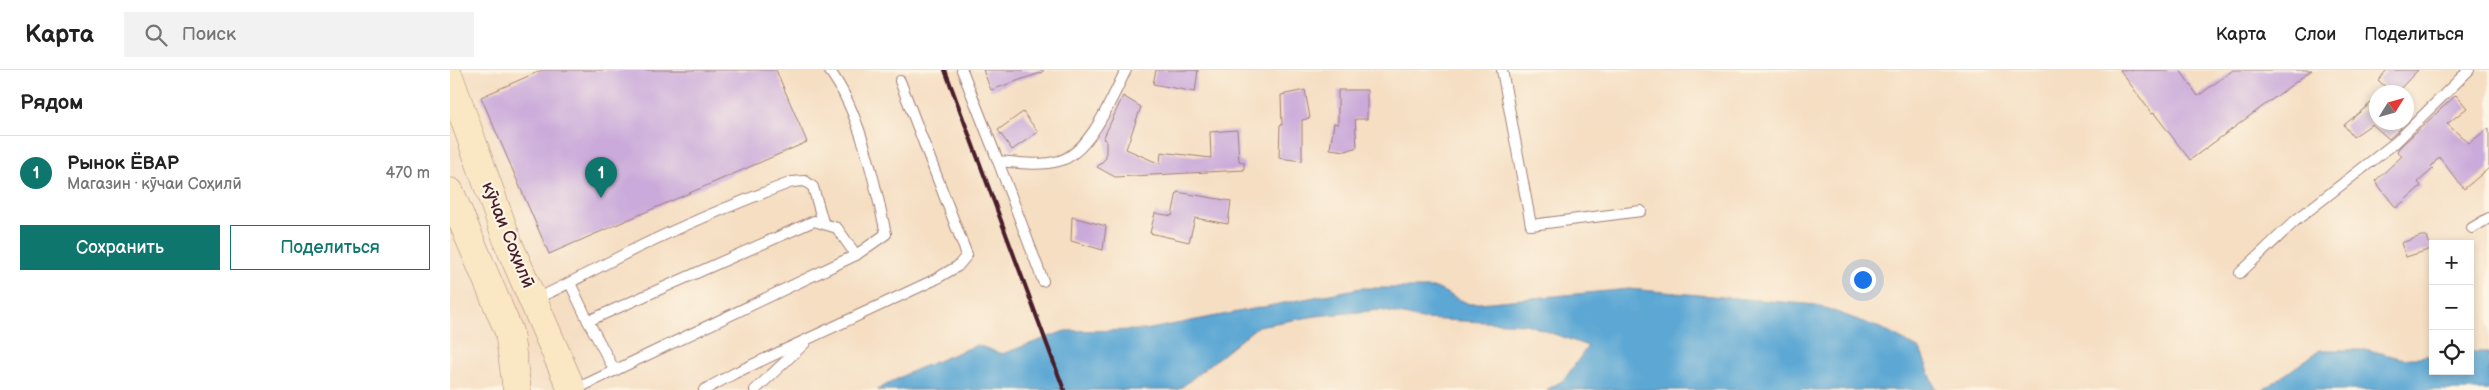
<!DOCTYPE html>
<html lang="ru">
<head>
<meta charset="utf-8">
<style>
  body { margin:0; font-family:"Balsamiq Sans",sans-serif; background:#f2f2f2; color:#222 }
  .controls { position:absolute; right:15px; bottom:15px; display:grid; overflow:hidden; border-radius:0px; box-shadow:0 2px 8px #0003 }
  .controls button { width:45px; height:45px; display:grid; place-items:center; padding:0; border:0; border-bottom:1px solid #e0e0e0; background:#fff; color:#222; font:25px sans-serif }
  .compass { position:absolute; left:1919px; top:15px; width:45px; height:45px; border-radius:50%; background:#fff; box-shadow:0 2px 8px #0003; rotate:53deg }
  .you { position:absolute; left:1412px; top:209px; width:18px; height:18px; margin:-12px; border:4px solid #fff; border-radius:50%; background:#1a73e8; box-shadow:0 0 0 8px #1a73e833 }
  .badge { display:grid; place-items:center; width:32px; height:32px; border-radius:50%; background:#0f766e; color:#fff; font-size:16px; font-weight:700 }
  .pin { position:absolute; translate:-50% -41px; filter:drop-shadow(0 1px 2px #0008) }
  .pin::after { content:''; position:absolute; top:26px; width:18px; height:15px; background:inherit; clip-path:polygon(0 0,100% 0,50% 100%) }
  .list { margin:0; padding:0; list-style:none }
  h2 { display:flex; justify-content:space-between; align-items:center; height:65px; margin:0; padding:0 20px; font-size:21px }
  h2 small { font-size:16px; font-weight:400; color:#767676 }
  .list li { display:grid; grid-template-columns:32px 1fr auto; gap:15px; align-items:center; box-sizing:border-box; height:75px; padding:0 20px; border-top:1px solid #e0e0e0 }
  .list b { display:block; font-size:19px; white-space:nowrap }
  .list p { margin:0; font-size:16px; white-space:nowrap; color:#767676 }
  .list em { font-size:16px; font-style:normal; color:#767676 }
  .actions { display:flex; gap:10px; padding:15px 20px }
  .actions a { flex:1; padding:11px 0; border:1px solid #0f766e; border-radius:0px; text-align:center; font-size:18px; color:#0f766e }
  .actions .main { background:#0f766e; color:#fff }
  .icon { flex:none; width:28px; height:28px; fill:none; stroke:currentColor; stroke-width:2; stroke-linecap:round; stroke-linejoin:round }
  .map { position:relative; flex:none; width:2039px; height:320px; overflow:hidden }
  header { display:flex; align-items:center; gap:30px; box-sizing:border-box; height:70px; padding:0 25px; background:#fff; border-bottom:1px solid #e0e0e0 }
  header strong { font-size:24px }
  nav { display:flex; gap:28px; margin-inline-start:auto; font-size:18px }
  .search { width:350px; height:45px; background:#f2f2f2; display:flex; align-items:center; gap:12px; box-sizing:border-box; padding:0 18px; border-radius:0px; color:#767676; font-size:19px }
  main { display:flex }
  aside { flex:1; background:#fff }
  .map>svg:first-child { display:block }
  .water { fill:#5ca7d4; stroke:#536380 }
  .building { fill:#caaada }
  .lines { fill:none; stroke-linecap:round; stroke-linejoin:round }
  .lane-casing { stroke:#a07e76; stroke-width:12 }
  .secondary-casing { stroke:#a07e76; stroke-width:29 }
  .lane { stroke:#fff; stroke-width:10 }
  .secondary { stroke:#fae7c3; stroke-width:28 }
  .rail { stroke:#4a1f2b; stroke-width:4 }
  .labels { text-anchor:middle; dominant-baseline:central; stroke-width:4.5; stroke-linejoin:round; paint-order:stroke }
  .street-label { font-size:18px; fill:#4a1f2b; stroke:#fcf5e5 }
</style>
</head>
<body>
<header>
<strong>Карта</strong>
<div class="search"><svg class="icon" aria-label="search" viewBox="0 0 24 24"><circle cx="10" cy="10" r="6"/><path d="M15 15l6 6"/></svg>Поиск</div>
<nav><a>Карта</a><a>Слои</a><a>Поделиться</a></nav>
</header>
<main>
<aside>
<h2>Рядом<small></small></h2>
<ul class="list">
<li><span class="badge">1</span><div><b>Рынок ЁВАР</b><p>Магазин · кӯчаи Соҳилӣ</p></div><em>470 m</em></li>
</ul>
<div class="actions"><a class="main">Сохранить</a><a>Поделиться</a></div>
</aside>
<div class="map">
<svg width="2039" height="320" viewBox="0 0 2039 320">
  <rect width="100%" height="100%" fill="#fcf5e5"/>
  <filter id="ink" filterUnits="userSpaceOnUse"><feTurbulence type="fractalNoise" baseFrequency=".02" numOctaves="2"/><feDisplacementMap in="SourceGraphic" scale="10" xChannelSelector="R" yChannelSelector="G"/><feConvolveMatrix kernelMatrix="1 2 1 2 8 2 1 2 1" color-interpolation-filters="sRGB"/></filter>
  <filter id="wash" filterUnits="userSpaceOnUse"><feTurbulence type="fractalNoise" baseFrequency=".0096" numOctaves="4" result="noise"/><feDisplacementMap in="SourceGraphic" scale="20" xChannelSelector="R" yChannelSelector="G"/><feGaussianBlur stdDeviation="1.12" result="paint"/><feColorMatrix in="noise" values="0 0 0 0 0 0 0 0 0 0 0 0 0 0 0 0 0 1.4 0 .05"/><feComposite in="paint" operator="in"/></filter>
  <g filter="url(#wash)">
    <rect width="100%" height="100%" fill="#f5dec2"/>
    <g class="water">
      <polygon points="911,218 986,218 1019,234 1179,219 1367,235 1430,258 1470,279 1486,320 1096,320 1114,310 1138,276 1076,254 972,249 930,240 866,246 808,256 728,320 427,320 460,302 527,275 552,284 615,261 695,260"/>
      <polygon points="1870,280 1919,280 1954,289 1983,285 1983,301 2020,301 2020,282 2039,282 2039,320 1813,320"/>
    </g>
    <g id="blocks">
      <g class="building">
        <polygon points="92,0 326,0 357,72 99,184 31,27"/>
        <polygon points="533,0 593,0 593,2 541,20"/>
        <polygon points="706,0 748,0 745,22 703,14"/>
        <polygon points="1670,0 1730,0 1748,26 1783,0 1862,0 1740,90 1704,43 1702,44"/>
        <polygon points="1937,0 1968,0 1947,22 1941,22 1928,10"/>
        <polygon points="855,20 860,48 852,50 852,91 829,88 830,55 832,55 831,25"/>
        <polygon points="888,20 917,20 917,49 905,49 907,77 896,81 880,79 884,53 888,54"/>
        <polygon points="2006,25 2017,38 1997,54 2019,73 2039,58 2039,98 2014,119 1989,87 1981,97 1983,99 1968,112 1971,116 1946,138 1925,111 1952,86 1947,82 1949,78"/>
        <polygon points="673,26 691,37 676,79 710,94 711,82 761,88 760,62 787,60 789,91 794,92 794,100 665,107 647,97 656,88 656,70 653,69"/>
        <polygon points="1926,29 1926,51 1924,52 1947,52 1951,58 1939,69 1922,54 1903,67 1894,55"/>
        <polygon points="573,42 588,62 562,80 548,60"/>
        <polygon points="727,122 781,131 778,154 745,148 739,172 700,163 705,143 722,146"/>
        <polygon points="622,147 656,156 653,180 621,171"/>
        <polygon points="1971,166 1977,166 1981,179 1956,187 1951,173"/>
      </g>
    </g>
  </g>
  <g filter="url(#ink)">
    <use href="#blocks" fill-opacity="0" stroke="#a07e76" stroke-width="1"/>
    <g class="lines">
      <defs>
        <g id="lane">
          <path d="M512,0L548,91C568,93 590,96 609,91C641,82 662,27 676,0"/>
          <polyline points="1052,0 1081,155 1191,141"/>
          <polyline points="548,91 593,211"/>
          <polyline points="2022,158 2039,148"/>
          <polyline points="1790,203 1845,151 1946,72 2019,0"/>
          <polyline points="120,213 138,251"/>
          <path d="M85,229C112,218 137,203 163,190C221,160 281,135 342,112L355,111L363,117L373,152"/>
          <polyline points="165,301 138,251 364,151 387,158 406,185"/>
          <path d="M124,320L406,185L436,164C425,114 410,40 379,0"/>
          <polyline points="254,320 285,303 484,210 508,196 517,185 450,11"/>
          <polyline points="305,320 355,273"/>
        </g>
        <g id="secondary">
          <polyline points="0,9 59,175 122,320"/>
          <polyline points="0,122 59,262 67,320"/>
        </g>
      </defs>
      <use href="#lane" class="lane-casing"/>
      <use href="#secondary" class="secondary-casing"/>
      <use href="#lane" class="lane"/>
      <use href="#secondary" class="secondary"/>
      <polyline class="rail" points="495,0 614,320"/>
    </g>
  </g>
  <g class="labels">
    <g class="street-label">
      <text transform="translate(58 165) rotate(68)">кӯчаи Соҳилӣ</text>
    </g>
  </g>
</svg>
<div class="controls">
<button>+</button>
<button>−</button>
<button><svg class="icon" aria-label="locate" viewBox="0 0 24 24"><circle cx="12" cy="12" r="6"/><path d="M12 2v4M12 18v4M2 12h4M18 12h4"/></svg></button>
</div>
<svg class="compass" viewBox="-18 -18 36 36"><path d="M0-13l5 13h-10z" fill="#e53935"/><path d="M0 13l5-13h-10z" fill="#767676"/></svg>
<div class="you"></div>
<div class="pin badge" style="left:151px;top:128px">1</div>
</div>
</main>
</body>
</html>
